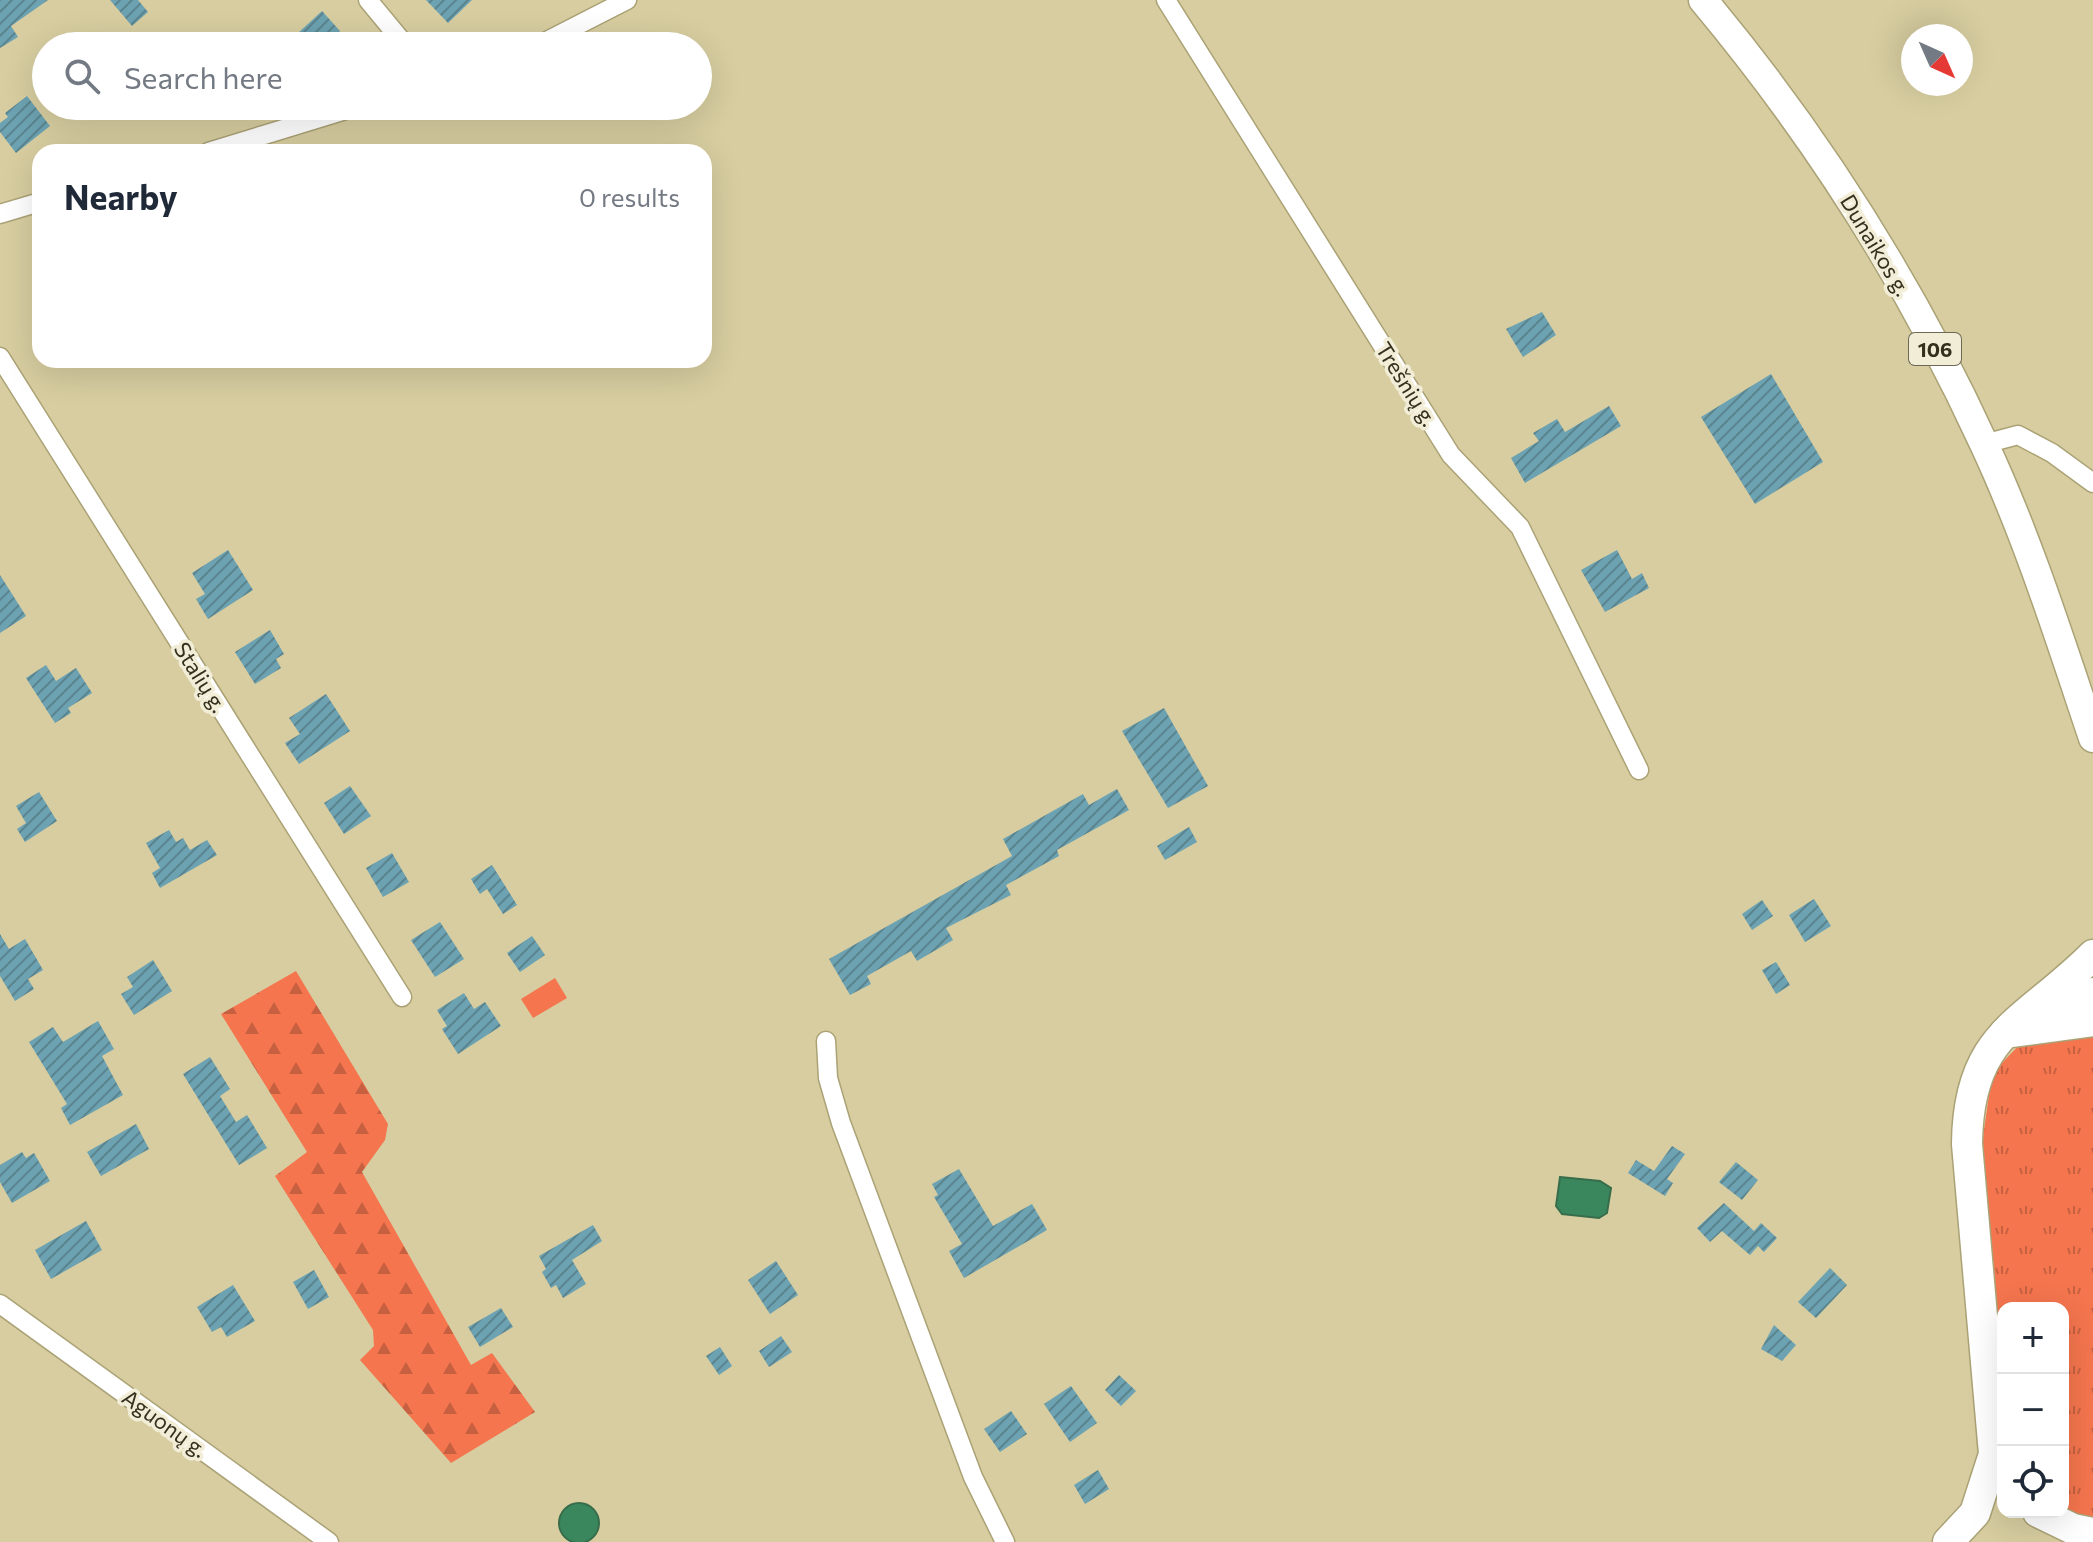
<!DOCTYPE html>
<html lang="en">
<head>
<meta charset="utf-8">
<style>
  body { margin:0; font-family:Commissioner,sans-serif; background:#f6f6f7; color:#1f2937 }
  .controls { position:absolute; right:24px; bottom:24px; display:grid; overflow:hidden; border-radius:16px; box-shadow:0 8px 32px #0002 }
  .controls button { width:72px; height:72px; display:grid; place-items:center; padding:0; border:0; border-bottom:2px solid #e0e1e3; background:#fff; color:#1f2937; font:40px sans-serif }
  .compass { position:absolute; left:1901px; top:24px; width:72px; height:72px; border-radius:50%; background:#fff; box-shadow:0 8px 32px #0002; rotate:135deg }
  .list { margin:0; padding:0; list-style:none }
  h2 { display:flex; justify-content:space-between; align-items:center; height:104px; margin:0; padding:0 32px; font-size:34px }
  h2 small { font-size:26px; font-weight:400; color:#747a83 }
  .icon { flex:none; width:44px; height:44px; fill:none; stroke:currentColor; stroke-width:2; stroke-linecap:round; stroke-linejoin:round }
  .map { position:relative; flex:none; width:2093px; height:1542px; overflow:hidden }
  .search { position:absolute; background:#fff; box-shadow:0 8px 32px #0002; left:32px; top:32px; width:680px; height:88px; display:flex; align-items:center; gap:20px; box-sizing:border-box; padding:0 28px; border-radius:44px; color:#747a83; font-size:30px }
  .panel { position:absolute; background:#fff; box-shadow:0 8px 32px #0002; left:32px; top:144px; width:680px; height:224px; border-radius:24px }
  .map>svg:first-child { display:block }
  .grass { fill:url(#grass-tufts) }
  .forest { fill:url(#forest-firs) }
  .park { fill:#f4754e }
  .water { fill:#3a875e; stroke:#386d4b; stroke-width:2 }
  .building { fill:url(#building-hatch) }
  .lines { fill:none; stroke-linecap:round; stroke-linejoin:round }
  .minor-casing { stroke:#aba276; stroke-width:21 }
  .primary-casing { stroke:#aba276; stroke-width:31 }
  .trunk-casing { stroke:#aba276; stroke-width:33 }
  .minor { stroke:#fff; stroke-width:18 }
  .primary { stroke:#fff; stroke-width:28 }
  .trunk { stroke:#fff; stroke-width:30 }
  .labels { text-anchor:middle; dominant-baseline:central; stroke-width:7; stroke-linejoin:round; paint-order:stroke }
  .shield { fill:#f2edd7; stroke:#6d6956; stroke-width:2 }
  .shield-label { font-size:20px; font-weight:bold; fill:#34301e }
  .street-label { font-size:22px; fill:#34301e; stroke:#f2edd7 }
</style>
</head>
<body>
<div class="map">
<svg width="2093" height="1542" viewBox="0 0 2093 1542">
  <defs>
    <pattern id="grass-tufts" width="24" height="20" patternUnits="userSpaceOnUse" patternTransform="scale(2)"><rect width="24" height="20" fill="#f4754e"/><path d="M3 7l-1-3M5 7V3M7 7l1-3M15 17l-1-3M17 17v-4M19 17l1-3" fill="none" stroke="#c66040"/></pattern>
    <pattern id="forest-firs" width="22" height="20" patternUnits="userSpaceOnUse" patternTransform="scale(2)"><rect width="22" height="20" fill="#f4754e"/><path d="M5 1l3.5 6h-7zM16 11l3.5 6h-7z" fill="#c66040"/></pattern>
    <pattern id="building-hatch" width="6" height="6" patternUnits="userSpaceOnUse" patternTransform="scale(2)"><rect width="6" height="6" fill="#6ca2b1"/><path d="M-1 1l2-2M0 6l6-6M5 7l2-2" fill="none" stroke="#5a848f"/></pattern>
  </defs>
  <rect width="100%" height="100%" fill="#d7cda0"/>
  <polygon class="grass" points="2093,1034 2093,1522 2063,1512 2063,1308 2003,1308 2003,1388 1982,1144 1991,1081 2001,1064 2026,1038"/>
  <polygon class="forest" points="296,971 388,1124 385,1140 362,1172 471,1365 492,1353 535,1412 451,1463 360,1360 374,1346 373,1330 275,1176 307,1152 221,1014"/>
  <polygon class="park" points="555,978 567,998 533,1018 521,999"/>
  <g class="water">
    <polygon points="1560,1177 1600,1181 1611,1188 1607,1213 1599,1218 1562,1214 1556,1206"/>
    <circle cx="579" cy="1523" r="20"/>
  </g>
  <g class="building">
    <polygon points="0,0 48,0 11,26 18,37 0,48"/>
    <polygon points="110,0 138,0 148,12 132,26"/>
    <polygon points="426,0 472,0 448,23"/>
    <polygon points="322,11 340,31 324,46 284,46"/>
    <polygon points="27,96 50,126 16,153 0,132 0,123 8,117 5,113"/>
    <polygon points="1542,312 1556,335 1523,357 1506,329"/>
    <polygon points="1771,374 1823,462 1755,504 1701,417"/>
    <polygon points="1609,406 1621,426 1525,483 1511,458 1539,441 1533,433 1557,419 1565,432"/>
    <polygon points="228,550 253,590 208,619 196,599 205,594 192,573"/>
    <polygon points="1617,550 1632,579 1642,573 1649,588 1605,612 1581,570"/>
    <polygon points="0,575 26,616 0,633"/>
    <polygon points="270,630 284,654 276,659 281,668 255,684 235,652"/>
    <polygon points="46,665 56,681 76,668 92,693 68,708 71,713 55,723 26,678"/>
    <polygon points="326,694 350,731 299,764 285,743 300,734 289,718"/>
    <polygon points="1164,708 1208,786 1168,808 1122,731"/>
    <polygon points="350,786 371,816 344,834 324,803"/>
    <polygon points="1117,789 1129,810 1057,850 1059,856 1006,885 1011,895 946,928 953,940 917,961 911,951 867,976 871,984 850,995 829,959 1012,856 1003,839 1083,794 1089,805"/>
    <polygon points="39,792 57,821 25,842 17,829 26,823 16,806"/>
    <polygon points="1189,827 1197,842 1165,860 1157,846"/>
    <polygon points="169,830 176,842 183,838 190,850 207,840 217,855 160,888 152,873 160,868 146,843"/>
    <polygon points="392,853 409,882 383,897 366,868"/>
    <polygon points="492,865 517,905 503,914 487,889 480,894 471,879"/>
    <polygon points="1814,899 1831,926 1805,942 1789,915"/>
    <polygon points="1762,900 1773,916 1752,930 1742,914"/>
    <polygon points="440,922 464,959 435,977 411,940"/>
    <polygon points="0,934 9,949 25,939 43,970 28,979 34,989 15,1001 0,976"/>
    <polygon points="532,936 545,955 520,972 507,953"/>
    <polygon points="153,960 172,991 134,1015 121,994 133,987 127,977"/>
    <polygon points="1776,962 1790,985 1776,994 1762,970"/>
    <polygon points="464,993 474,1009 485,1002 501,1026 458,1054 442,1029 447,1026 437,1010"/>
    <polygon points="98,1021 114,1049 102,1056 123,1095 70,1125 61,1108 67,1104 29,1042 53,1027 63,1042"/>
    <polygon points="210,1057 230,1089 220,1096 236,1122 247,1115 267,1148 239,1165 183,1074"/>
    <polygon points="136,1124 149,1149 101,1176 87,1152"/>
    <polygon points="1672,1146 1685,1154 1667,1179 1673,1183 1665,1196 1628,1173 1636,1160 1654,1171"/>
    <polygon points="22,1152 26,1158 34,1153 50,1181 12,1203 0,1182 0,1165"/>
    <polygon points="1736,1162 1758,1180 1742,1200 1719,1182"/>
    <polygon points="959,1169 993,1226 1032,1204 1047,1230 964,1278 949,1251 962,1244 934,1197 938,1195 932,1184"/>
    <polygon points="1724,1203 1754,1231 1761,1223 1777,1238 1764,1252 1758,1246 1750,1255 1722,1231 1710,1242 1697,1228"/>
    <polygon points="86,1221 102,1250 51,1279 35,1250"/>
    <polygon points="593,1225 602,1241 572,1260 586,1284 563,1298 556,1285 551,1288 542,1272 546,1269 539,1256"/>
    <polygon points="776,1261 798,1295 770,1314 748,1280"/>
    <polygon points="1830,1268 1847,1285 1816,1318 1798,1302"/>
    <polygon points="314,1270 329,1297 308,1309 293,1282"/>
    <polygon points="233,1285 255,1321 227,1337 221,1327 212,1332 197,1307"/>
    <polygon points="501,1308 513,1327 480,1347 468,1327"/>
    <polygon points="1774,1325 1796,1345 1782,1361 1761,1349"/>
    <polygon points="781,1336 792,1352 769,1367 759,1351"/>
    <polygon points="720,1347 732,1366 719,1375 706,1356"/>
    <polygon points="1119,1375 1136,1391 1121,1406 1105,1390"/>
    <polygon points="1071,1386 1097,1423 1070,1442 1044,1404"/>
    <polygon points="1011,1411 1027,1434 1000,1452 984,1429"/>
    <polygon points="1098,1470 1109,1489 1085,1504 1074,1485"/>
  </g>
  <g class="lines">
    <defs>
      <g id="minor">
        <polyline points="368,0 406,46"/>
        <polyline points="1166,0 1451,455 1520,527 1639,770"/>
        <polyline points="537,46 627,0"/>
        <polyline points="208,152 359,106"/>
        <polyline points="0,214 40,202"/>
        <polyline points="0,357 402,997"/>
        <polyline points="1984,444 2018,435 2052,453 2093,483"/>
        <polyline points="826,1041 828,1078 841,1123 973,1477 1005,1542"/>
        <polyline points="0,1304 329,1542"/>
      </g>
      <path id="primary" d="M1703,0C1815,134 1911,285 1984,444C2028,538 2060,640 2093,738"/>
      <g id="trunk">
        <polyline points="2041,1008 2093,993"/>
        <polyline points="2005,1033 2093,1021"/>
        <polyline points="2038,1512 2073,1529 2093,1533"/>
        <path d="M1948,1542L1975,1513L1994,1454L1967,1144C1968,1032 2024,1024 2093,955"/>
      </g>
    </defs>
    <use href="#minor" class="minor-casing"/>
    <use href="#primary" class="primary-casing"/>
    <use href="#trunk" class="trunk-casing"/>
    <use href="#minor" class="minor"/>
    <use href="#primary" class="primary"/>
    <use href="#trunk" class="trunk"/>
  </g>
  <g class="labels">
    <rect class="shield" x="1909" y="333" width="52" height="32" rx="6"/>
    <g class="shield-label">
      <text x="1935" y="349">106</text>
    </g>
    <g class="street-label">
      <text transform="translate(1876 245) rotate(59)">Dunaikos g.</text>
      <text transform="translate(1407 384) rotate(58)">Trešnių g.</text>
      <text transform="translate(201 677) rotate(58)">Stalių g.</text>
      <text transform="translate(165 1423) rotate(36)">Aguonų g.</text>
    </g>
  </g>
</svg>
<div class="controls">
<button>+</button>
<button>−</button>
<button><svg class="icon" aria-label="locate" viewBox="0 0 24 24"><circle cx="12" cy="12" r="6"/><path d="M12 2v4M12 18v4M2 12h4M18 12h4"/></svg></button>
</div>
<svg class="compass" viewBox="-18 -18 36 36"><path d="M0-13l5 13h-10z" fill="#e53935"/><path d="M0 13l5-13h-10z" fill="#747a83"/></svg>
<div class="search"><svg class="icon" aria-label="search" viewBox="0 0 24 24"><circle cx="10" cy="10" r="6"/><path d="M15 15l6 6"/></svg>Search here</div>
<section class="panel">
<h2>Nearby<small>0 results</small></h2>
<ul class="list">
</ul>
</section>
</div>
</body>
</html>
